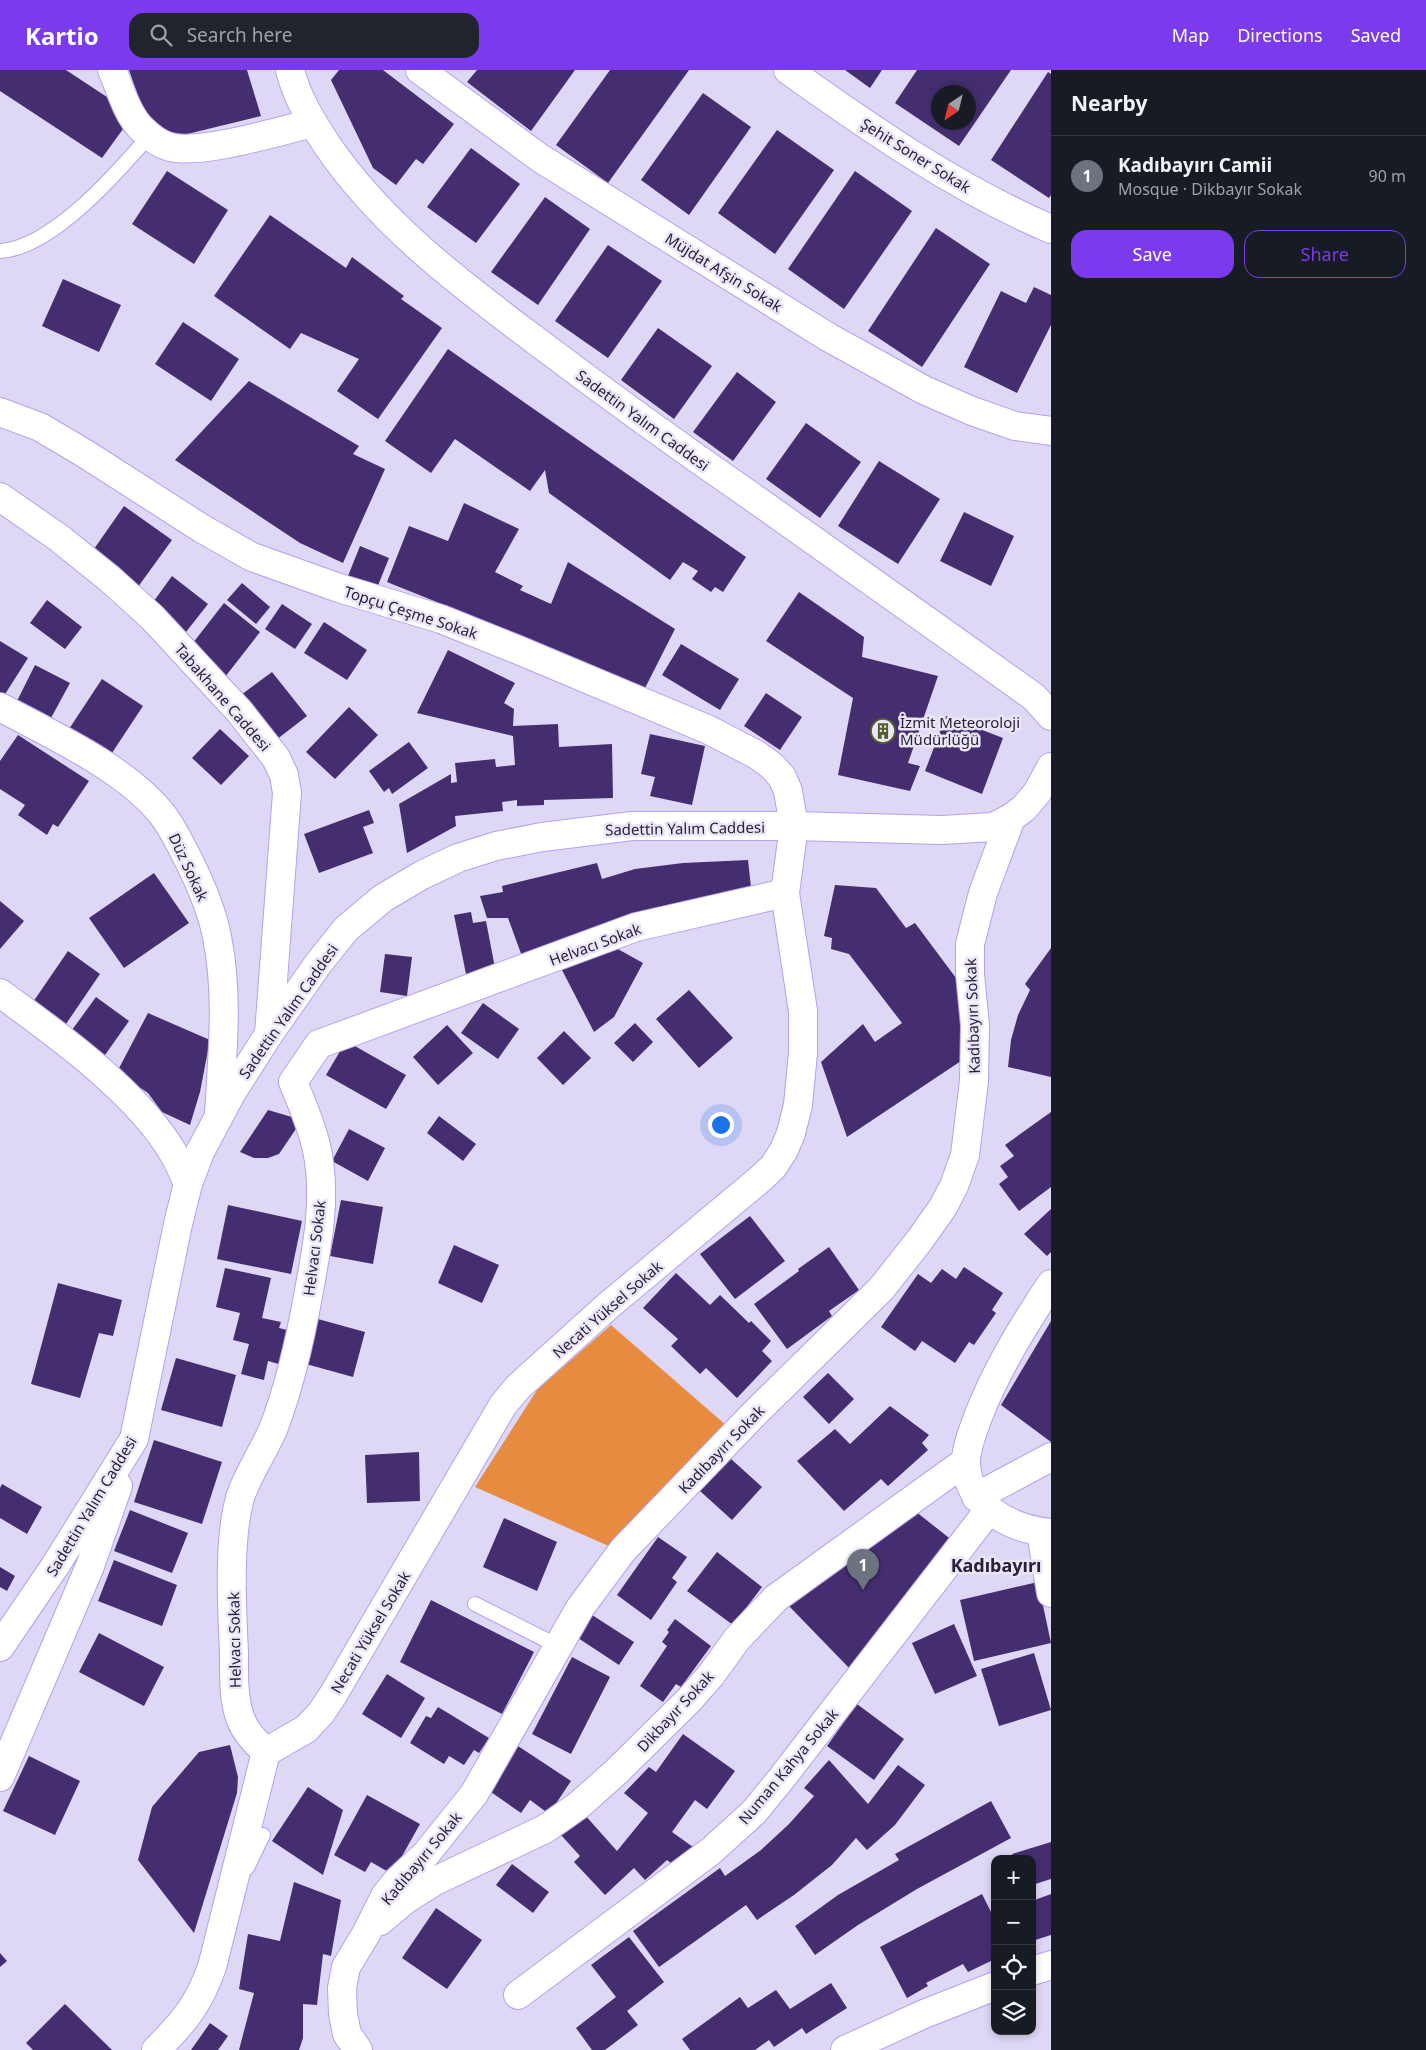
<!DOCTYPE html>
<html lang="en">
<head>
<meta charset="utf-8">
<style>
  body { margin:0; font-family:"Noto Sans",sans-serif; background:#20242c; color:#f1f3f6 }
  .controls { position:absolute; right:15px; bottom:15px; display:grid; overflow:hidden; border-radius:10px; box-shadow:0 2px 8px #0003 }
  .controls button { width:45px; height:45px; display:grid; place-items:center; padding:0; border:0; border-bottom:1px solid #363941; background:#171b24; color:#f1f3f6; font:25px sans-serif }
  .compass { position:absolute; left:931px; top:15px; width:45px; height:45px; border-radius:50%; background:#171b24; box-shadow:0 2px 8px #0003; rotate:215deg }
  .you { position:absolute; left:720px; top:1054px; width:18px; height:18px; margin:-12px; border:4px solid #fff; border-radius:50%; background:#1a73e8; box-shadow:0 0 0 8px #1a73e833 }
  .badge { display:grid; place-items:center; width:32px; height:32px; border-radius:50%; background:#7c3aed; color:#fff; font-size:16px; font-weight:700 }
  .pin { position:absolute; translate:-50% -41px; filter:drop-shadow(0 1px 2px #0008) }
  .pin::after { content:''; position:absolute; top:26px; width:18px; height:15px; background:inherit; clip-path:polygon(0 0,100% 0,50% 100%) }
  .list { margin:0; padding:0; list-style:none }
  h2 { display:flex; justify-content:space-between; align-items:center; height:65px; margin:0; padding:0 20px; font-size:21px }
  h2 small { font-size:16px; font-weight:400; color:#9ea1a6 }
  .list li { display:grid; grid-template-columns:32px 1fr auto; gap:15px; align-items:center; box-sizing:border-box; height:80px; padding:0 20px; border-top:1px solid #363941 }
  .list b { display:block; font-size:19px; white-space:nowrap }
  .list p { margin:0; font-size:16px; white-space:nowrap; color:#9ea1a6 }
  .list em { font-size:16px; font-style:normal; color:#9ea1a6 }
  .actions { display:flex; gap:10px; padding:15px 20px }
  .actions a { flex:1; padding:11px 0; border:1px solid #7c3aed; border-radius:15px; text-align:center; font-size:18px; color:#7c3aed }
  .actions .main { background:#7c3aed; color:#fff }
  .icon { flex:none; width:28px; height:28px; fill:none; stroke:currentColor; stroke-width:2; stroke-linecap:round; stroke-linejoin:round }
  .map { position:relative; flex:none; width:1051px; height:1980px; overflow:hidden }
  header { display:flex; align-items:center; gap:30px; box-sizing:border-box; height:70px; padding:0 25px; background:#7c3aed; color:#fff }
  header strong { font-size:24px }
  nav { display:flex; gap:28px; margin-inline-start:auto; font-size:18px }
  .search { width:350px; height:45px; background:#20242c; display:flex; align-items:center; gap:12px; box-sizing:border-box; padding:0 18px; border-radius:15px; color:#9ea1a6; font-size:19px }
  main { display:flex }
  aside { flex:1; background:#171b24 }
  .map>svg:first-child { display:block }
  .forest { fill:#e68b40 }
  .building { fill:#452e6f; fill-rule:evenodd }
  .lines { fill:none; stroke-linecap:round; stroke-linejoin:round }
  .lane-casing { stroke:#b6a0ec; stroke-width:16 }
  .street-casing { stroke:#b6a0ec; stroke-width:30 }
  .secondary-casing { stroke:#b6a0ec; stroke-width:30 }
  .lane { stroke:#fff; stroke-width:14 }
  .street { stroke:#fff; stroke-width:28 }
  .secondary { stroke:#fff; stroke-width:28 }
  .labels { text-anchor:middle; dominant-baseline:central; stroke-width:5; stroke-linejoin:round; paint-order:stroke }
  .street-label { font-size:15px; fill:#2a203e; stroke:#eae6f6 }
  .poi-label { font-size:15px; fill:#2a203e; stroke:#eae6f6; text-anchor:start }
  .quarter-label { font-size:18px; font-weight:bold; fill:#2a203e; stroke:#eae6f6 }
</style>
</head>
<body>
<header>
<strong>Kartio</strong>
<div class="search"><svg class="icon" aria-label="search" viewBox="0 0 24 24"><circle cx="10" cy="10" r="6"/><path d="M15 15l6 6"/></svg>Search here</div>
<nav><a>Map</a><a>Directions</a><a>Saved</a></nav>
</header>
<main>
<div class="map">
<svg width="1051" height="1980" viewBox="0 0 1051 1980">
  <rect width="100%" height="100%" fill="#ded7f6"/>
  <polygon class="forest" points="611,1255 727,1356 611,1477 475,1417 537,1320"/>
  <g class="building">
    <polygon points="0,0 66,0 113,31 123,59 102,88 0,21"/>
    <polygon points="129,0 247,0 261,46 175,67 146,49"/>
    <polygon points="339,0 383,0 454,54 423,94 416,89 396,115 373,98 331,10"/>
    <polygon points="477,0 575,0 531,61 467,12"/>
    <polygon points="610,0 689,0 608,113 556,75"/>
    <polygon points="845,0 882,0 870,18"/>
    <path d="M917,0H1011L959,76L895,33ZM938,22H968V52H938Z"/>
    <polygon points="1048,2 1051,4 1051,125 1049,128 991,90"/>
    <polygon points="703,23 751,57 689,145 641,110"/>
    <polygon points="777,60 834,100 775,184 718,143"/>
    <polygon points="471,78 520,114 476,173 427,137"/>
    <polygon points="167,101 228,140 194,194 132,154"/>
    <polygon points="855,101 912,141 844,239 788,199"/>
    <polygon points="545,127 590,159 538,235 491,202"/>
    <polygon points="270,145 346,198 352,187 404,226 401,229 442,258 378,349 337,321 359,289 301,263 290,279 214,226"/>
    <polygon points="936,158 990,194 922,297 868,261"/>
    <polygon points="608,175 662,211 608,288 555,251"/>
    <polygon points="63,209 121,235 99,282 42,256"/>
    <polygon points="1034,217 1051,225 1051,255 1017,323 964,297 1001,221 1026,233"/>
    <polygon points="183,252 239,289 211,331 155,294"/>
    <polygon points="658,258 712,296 674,349 621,310"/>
    <polygon points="448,279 746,487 723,522 715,517 711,522 692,509 698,501 683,492 670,510 549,423 545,400 530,421 455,369 431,403 385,371"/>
    <polygon points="737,302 776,332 733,391 693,362"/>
    <polygon points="249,311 359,376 353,384 385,399 343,493 300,473 175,390"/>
    <polygon points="806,353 861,392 820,448 766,409"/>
    <polygon points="879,391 940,429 898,494 838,456"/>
    <polygon points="464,433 519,459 495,502 523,516 520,520 551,534 568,492 675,559 644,620 560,586 469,545 387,512 409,456 448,471"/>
    <polygon points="124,436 172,470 135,521 102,497 108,489 94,479"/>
    <polygon points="964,442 1014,466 991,516 940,491"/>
    <polygon points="360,476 389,488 377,518 348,506"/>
    <polygon points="172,506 208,534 186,562 151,535"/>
    <polygon points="242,513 270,537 256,554 227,530"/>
    <polygon points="799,522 864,567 862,587 938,606 908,693 920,696 910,721 838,705 853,628 766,571"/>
    <polygon points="47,530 82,557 65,579 30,553"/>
    <polygon points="224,533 260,562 225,607 189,578"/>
    <polygon points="282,534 312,554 295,579 265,559"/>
    <polygon points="324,552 367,580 347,610 304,583"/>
    <polygon points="0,571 28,588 2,629 0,627"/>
    <polygon points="681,574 739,609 720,640 662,605"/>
    <polygon points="448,580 515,613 504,633 514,639 513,656 558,654 559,677 612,674 613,728 544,730 544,735 517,736 517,730 502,732 503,741 455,746 456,756 407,783 399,734 451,704 451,713 457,712 455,693 495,689 496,697 515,695 513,666 417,643"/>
    <polygon points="35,595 70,613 51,648 17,631"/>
    <polygon points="272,602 307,646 276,670 241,625"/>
    <polygon points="102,609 143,636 108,689 67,662"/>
    <polygon points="766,623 802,647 780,680 744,656"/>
    <polygon points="349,637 378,665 335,709 306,682"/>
    <polygon points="946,646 1003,668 982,724 925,701"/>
    <polygon points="220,659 249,686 221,715 192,688"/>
    <polygon points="650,664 705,676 692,735 650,726 655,707 641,704"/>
    <polygon points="18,665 89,711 58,757 53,754 47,765 18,745 25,735 0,719 0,691"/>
    <polygon points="409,672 428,698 392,724 389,718 384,722 369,701"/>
    <polygon points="369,740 374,753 363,757 373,783 319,803 304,764"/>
    <polygon points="748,790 751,817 645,841 591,859 592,863 523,889 508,848 487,848 480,826 503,822 502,816 597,793 602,809 635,799 683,793"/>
    <polygon points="154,803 189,853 124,898 89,848"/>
    <polygon points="835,815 876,818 906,858 915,853 959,912 961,991 847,1067 821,992 863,954 875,972 902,953 849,884 831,879 832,868 824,866"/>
    <polygon points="0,831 24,851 0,879"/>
    <polygon points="471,842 473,853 486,851 495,898 466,904 454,845"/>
    <polygon points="616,878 643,893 614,947 594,962 562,900"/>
    <polygon points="1051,878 1051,1007 1008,997 1011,970 1018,945 1030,920 1025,914"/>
    <polygon points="68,881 100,904 66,954 33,932"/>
    <polygon points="385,884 412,887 407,926 380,922"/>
    <polygon points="689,920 733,968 699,998 656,949"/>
    <polygon points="96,927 129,951 105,985 72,960"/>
    <polygon points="483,933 519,959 498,989 461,963"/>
    <polygon points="148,943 210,970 200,1022 190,1055 162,1042 148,1023 117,1002"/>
    <polygon points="635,953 653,972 633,992 614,973"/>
    <polygon points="447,955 473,983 438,1015 413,987"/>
    <polygon points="564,961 591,988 563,1015 537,988"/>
    <polygon points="346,971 406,1005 386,1039 326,1005"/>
    <polygon points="268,1040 302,1050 279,1084 268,1088 254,1088 240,1082"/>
    <polygon points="1051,1042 1051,1117 1019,1141 999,1114 1008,1107 1000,1096 1014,1086 1005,1075"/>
    <polygon points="439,1046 476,1074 463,1091 427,1063"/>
    <polygon points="349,1059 385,1078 368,1111 332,1091"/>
    <polygon points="341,1130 383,1137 373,1194 330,1186"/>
    <polygon points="228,1135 302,1151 291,1204 217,1189"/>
    <polygon points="1051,1139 1051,1182 1047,1186 1024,1164"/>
    <polygon points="750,1146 785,1191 735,1229 700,1184"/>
    <polygon points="454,1175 499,1195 482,1233 438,1213"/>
    <polygon points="829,1177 859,1220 829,1241 832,1246 787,1279 754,1234 799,1201 798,1199"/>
    <polygon points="964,1197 1003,1223 992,1240 996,1243 974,1275 969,1272 955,1293 922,1271 915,1281 881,1257 918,1204 931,1213 942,1199 956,1209"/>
    <polygon points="225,1198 271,1208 262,1248 281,1252 279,1258 291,1261 282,1295 268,1291 264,1310 241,1304 249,1274 233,1270 240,1243 216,1237"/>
    <polygon points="676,1203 710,1235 720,1225 749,1253 751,1251 771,1271 762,1281 772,1291 737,1328 706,1298 700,1304 671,1276 678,1269 643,1238"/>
    <polygon points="58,1213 122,1230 113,1266 99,1263 80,1328 31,1314"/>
    <polygon points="318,1249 365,1262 353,1307 306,1294"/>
    <polygon points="1051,1251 1051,1372 1001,1335"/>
    <polygon points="176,1288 236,1305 222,1357 161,1340"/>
    <polygon points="828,1303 854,1329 829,1354 803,1327"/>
    <polygon points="890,1336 929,1365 922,1373 928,1380 888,1416 881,1409 844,1441 797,1391 835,1359 850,1374"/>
    <polygon points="154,1370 222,1392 202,1454 134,1432"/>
    <polygon points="419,1382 420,1431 367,1433 365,1385"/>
    <polygon points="730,1388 762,1417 732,1450 700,1421"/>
    <polygon points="2,1414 42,1437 27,1464 0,1448 0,1418"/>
    <polygon points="130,1440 188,1463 172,1503 114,1481"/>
    <polygon points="915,1441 953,1471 852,1601 788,1535"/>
    <polygon points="504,1448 557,1472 537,1521 483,1497"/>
    <polygon points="658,1467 687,1487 672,1508 677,1512 651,1550 617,1525"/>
    <polygon points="717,1482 762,1517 733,1555 687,1521"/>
    <polygon points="114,1490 177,1515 162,1556 98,1531"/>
    <polygon points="0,1497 15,1506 7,1521 0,1517"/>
    <polygon points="1038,1512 1051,1573 974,1591 960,1530"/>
    <polygon points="431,1530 534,1582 502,1644 400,1592"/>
    <polygon points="589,1543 634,1572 619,1595 575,1566"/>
    <polygon points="675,1549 711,1576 681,1617 676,1614 663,1632 640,1616 667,1576 662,1572 669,1562 667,1560"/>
    <polygon points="954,1554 977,1606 935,1624 912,1573"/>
    <polygon points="99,1563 164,1597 144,1636 79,1602"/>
    <polygon points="1034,1583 1051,1640 999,1656 981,1599"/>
    <polygon points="572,1587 610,1607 571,1684 532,1664"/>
    <polygon points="387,1604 425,1628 401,1668 362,1644"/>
    <polygon points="857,1634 904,1669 874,1710 827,1676"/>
    <polygon points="438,1637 489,1668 479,1683 474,1680 464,1695 449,1686 444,1694 410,1673 426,1646 431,1648"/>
    <polygon points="683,1664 735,1701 707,1739 695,1730 672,1762 693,1777 675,1796 667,1790 645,1810 634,1798 605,1825 574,1792 580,1786 561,1765 584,1744 617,1781 648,1743 624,1723 649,1697 656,1702"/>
    <polygon points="230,1675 238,1707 237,1723 194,1863 138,1790 152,1737 199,1682"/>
    <polygon points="518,1676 571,1711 549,1744 530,1730 521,1743 488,1720"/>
    <polygon points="29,1686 80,1711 55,1765 3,1741"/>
    <polygon points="829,1690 868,1734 898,1695 925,1715 895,1755 867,1780 856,1768 832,1795 794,1825 757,1850 746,1835 659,1897 633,1861 720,1798 725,1806 761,1780 789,1754 814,1726 804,1718"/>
    <polygon points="308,1717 343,1740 323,1805 272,1771"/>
    <polygon points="367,1725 420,1754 392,1804 371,1792 365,1802 334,1785"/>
    <polygon points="991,1731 1011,1768 917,1819 858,1855 815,1885 795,1856 838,1825 899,1790 895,1784"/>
    <polygon points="1051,1772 1051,1809 1032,1815 1032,1789 1014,1789 1012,1784"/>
    <polygon points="512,1794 549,1822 533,1843 496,1815"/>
    <polygon points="294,1812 341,1830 331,1886 323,1884 317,1935 303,1934 303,1968 299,1980 239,1980 254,1923 239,1919 248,1864 280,1871"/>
    <polygon points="982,1824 995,1850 995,1889 968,1902 963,1894 926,1913 928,1916 907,1928 880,1877"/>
    <polygon points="1051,1824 1051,1865 1032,1871 1032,1831"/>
    <polygon points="436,1838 482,1870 447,1919 402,1888"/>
    <polygon points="629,1867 664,1912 627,1941 638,1955 605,1980 592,1980 576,1958 616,1927 591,1895"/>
    <polygon points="0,1883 7,1891 0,1897"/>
    <polygon points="831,1913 847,1938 806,1964 802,1958 774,1977 769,1970 755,1980 690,1980 682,1969 740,1927 748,1938 776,1920 790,1939"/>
    <polygon points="65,1934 112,1980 33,1980 26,1973"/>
    <polygon points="210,1953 228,1966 218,1980 191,1980"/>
  </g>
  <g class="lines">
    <defs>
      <g id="lane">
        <path d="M0,181C52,178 117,103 149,66"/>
        <polyline points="475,1534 558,1576"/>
        <polyline points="247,1798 263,1765"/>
      </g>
      <g id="street">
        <path d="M112,0C120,18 127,44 141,58C149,66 159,74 170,77C201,85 279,61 313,53"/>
        <polyline points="420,0 540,88 828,267 924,320 972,341 1015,356 1051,361"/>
        <path d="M788,0C871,59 957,119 1051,159"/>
        <polyline points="0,342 40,357 84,383 201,458 252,487 339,518 441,549 516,579 709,660 757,685 772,696 782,707 788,721 794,756 785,823 803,941 803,983 798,1035 791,1063 784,1080 773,1097 759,1110 609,1235 518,1317 503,1335 333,1625 321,1643 306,1659 266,1682"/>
        <polyline points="0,427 59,468 110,509 152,547 240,642 276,688 284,705 287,723 269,964"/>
        <path d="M0,637C50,664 125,698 161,743C172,756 180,774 188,789C200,813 212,840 217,867C229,926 222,986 219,1045"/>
        <path d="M0,923C58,965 140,1024 175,1086C180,1095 184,1105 188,1114"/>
        <polyline points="976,1427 1051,1387"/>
        <polyline points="1041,1462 1051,1523"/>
        <path d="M266,1682C256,1673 246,1663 241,1650C233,1630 234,1604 234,1583C232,1539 228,1470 240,1428C247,1405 264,1381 274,1357C290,1315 300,1270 308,1226C317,1178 327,1128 317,1080C312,1056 302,1034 293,1012L319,974L636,857L785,823"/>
        <polyline points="380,1851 406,1829 435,1811 545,1759 579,1735 616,1702 689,1630 711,1605 737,1569 776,1528 966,1391"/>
        <polyline points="1032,1901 1051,1895"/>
        <polyline points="518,1925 711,1781 754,1742 781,1709 989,1440"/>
        <path d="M156,1980C184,1952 199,1934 212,1897L266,1682"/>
        <polyline points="358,1980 347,1964 343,1944 342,1918 346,1897 366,1864 385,1826 397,1811 426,1784 474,1724 580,1538 623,1480 755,1343 881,1219 919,1171 943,1137 954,1116 965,1085 974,1011 975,955 970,904 970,874 983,823 1011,748"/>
        <polyline points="845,1980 924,1944 995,1916"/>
      </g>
      <g id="secondary">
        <path d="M290,0C297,28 312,52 327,75C382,156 462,215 539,273C608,325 677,375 748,424C844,492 939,559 1034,627L1051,646"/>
        <path d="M1051,1214C1023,1256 996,1300 978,1347C973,1361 966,1377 966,1392C967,1437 1011,1459 1051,1463"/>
        <polyline points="0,1577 55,1496 134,1369 178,1154 188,1114 200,1082 232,1022 269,964 318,894 346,859 383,828 422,805 458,788 496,776 542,767 632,756 794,756 942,760 993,757 1011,748 1024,738 1037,723 1051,697"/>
        <polyline points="0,1707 90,1496 118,1416"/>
      </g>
    </defs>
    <use href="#lane" class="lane-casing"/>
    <use href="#street" class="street-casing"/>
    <use href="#secondary" class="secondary-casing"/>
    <use href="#lane" class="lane"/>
    <use href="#street" class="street"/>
    <use href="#secondary" class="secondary"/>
  </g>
  <defs>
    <symbol id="building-ring" viewBox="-11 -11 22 22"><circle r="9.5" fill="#eae6f6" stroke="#545c2b" stroke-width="1.5"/><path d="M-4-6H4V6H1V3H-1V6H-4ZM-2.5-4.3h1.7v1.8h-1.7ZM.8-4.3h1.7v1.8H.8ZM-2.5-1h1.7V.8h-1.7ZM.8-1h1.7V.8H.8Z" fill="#545c2b"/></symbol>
  </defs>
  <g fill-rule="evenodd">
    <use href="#building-ring" x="869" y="647" width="28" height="28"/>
  </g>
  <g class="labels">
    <g class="street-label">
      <text transform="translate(916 85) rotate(32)">Şehit Soner Sokak</text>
      <text transform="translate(724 202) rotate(32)">Müjdat Afşin Sokak</text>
      <text transform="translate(643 350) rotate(36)">Sadettin Yalım Caddesi</text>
      <text transform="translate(411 542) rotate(18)">Topçu Çeşme Sokak</text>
      <text transform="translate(223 627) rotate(49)">Tabakhane Caddesi</text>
      <text transform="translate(685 758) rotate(-1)">Sadettin Yalım Caddesi</text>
      <text transform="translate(189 797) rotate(65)">Düz Sokak</text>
      <text transform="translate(595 874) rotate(-20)">Helvacı Sokak</text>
      <text transform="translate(288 941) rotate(-55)">Sadettin Yalım Caddesi</text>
      <text transform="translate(972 946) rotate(-92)">Kadıbayırı Sokak</text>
      <text transform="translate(314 1178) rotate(-83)">Helvacı Sokak</text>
      <text transform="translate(607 1239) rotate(-41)">Necati Yüksel Sokak</text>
      <text transform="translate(721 1379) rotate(-46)">Kadıbayırı Sokak</text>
      <text transform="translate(91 1436) rotate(-59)">Sadettin Yalım Caddesi</text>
      <text transform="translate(370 1562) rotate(-59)">Necati Yüksel Sokak</text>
      <text transform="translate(234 1570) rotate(-91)">Helvacı Sokak</text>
      <text transform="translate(675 1641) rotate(-47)">Dikbayır Sokak</text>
      <text transform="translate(788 1696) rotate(-50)">Numan Kahya Sokak</text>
      <text transform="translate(421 1788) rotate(-50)">Kadıbayırı Sokak</text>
    </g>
    <g class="poi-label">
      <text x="900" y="652">İzmit Meteoroloji<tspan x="900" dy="17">Müdürlüğü</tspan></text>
    </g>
    <g class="quarter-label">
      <text x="996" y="1495">Kadıbayırı</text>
    </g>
  </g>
</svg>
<div class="controls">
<button>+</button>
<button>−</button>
<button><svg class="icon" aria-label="locate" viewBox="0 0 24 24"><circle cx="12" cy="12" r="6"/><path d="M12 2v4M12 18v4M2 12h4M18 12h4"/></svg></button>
<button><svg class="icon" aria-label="layers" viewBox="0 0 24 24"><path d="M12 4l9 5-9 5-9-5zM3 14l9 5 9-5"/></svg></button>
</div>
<svg class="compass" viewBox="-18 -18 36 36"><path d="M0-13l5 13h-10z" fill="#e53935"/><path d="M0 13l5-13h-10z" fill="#9ea1a6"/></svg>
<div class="you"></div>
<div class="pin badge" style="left:863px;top:1520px;background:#6b7280">1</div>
</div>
<aside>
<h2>Nearby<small></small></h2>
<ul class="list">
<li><span class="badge" style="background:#6b7280">1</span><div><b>Kadıbayırı Camii</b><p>Mosque · Dikbayır Sokak</p></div><em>90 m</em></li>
</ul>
<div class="actions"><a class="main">Save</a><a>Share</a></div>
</aside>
</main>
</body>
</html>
